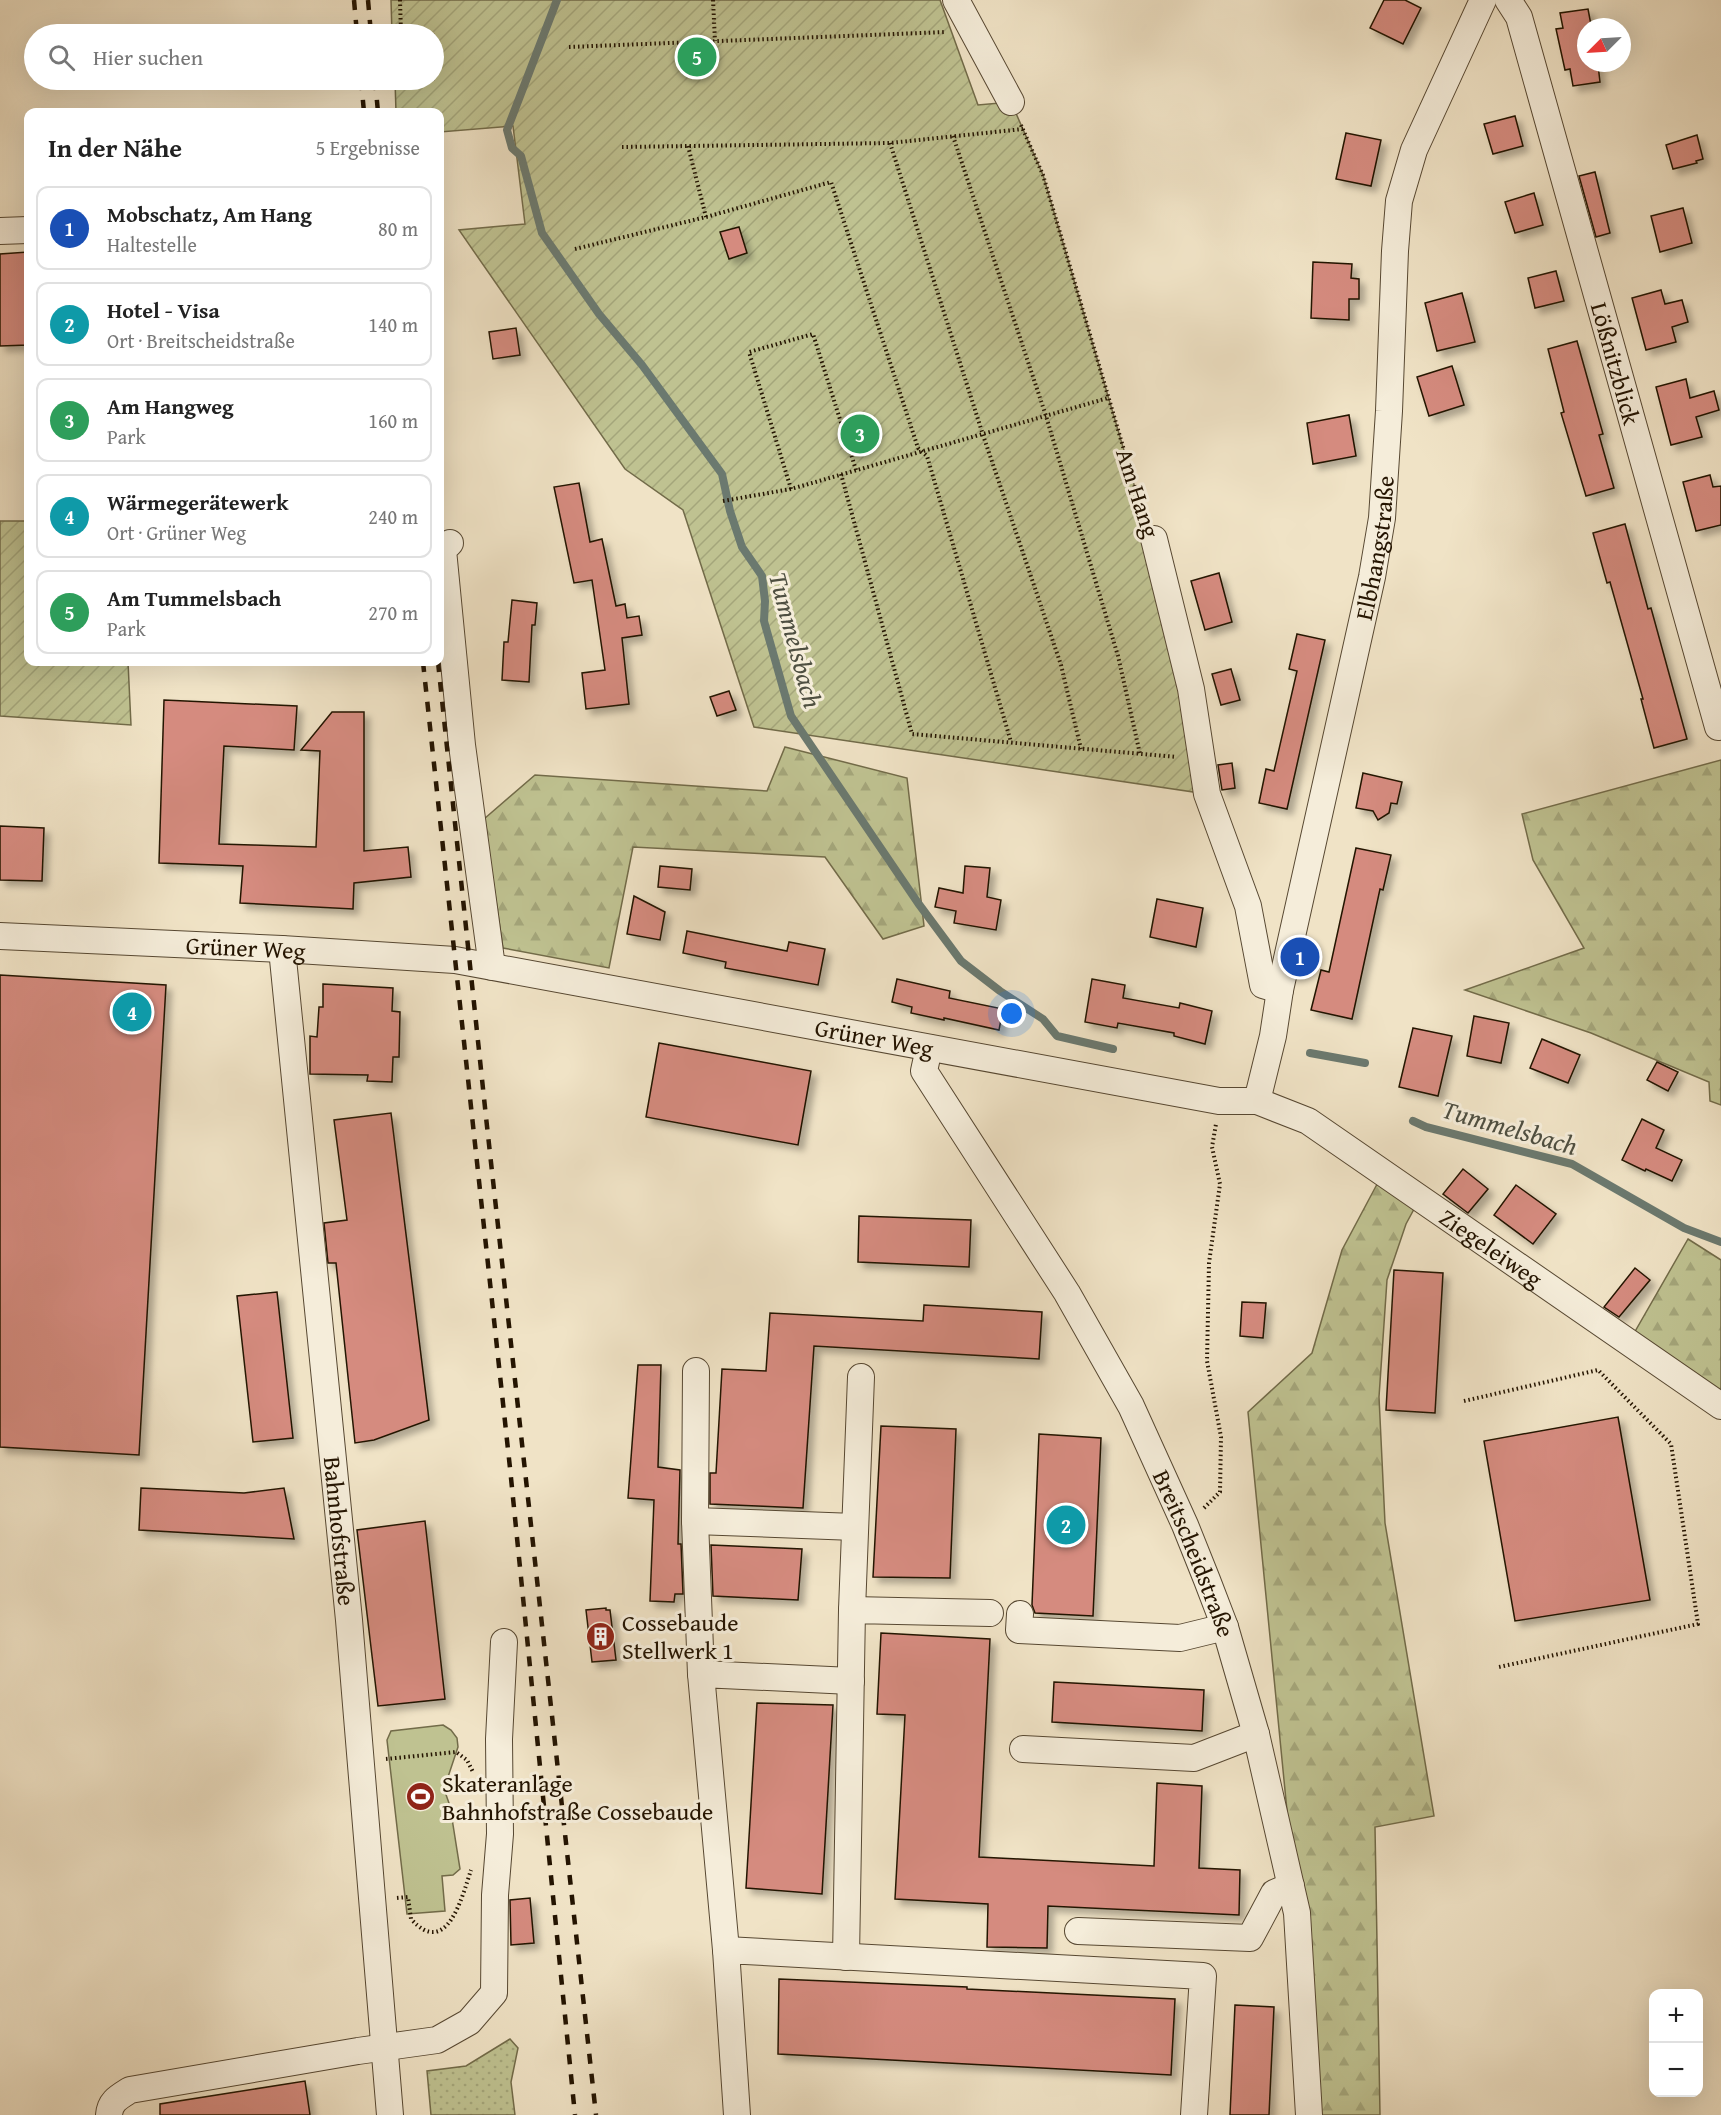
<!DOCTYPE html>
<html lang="de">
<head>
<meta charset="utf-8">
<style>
  body { margin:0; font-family:"Gentium Book Plus",serif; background:#f2f2f2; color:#222 }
  .controls { position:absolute; right:18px; bottom:18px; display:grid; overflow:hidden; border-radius:12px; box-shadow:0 6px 24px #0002 }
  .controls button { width:54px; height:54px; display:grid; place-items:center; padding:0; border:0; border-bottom:2px solid #e0e0e0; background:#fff; color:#222; font:30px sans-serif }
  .compass { position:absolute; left:1577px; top:18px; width:54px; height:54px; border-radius:50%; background:#fff; box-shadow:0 6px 24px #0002; rotate:246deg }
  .you { position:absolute; left:1012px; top:1014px; width:21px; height:21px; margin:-15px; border:4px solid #fff; border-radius:50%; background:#1a73e8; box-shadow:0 0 0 9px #1a73e833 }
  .badge { display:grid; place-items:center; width:39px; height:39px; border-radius:50%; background:#2563eb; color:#fff; font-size:20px; font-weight:700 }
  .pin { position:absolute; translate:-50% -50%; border:3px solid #fff; box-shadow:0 2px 6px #0006 }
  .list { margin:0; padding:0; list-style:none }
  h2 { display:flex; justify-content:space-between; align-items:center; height:78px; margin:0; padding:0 24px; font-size:26px }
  h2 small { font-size:20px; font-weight:400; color:#767676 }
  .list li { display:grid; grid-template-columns:39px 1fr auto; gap:18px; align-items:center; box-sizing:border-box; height:84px; margin:0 12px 12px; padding:0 12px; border:2px solid #e0e0e0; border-radius:12px }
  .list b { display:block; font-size:22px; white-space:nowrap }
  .list p { margin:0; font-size:20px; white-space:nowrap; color:#767676 }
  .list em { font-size:20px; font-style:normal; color:#767676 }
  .icon { flex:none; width:33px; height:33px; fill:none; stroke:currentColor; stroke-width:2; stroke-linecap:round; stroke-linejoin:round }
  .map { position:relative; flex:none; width:1721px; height:2115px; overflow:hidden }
  .search { position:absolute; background:#fff; box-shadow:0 6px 24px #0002; left:24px; top:24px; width:420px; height:66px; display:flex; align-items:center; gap:15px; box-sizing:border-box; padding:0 21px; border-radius:33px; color:#767676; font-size:22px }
  .panel { position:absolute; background:#fff; box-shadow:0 6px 24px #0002; left:24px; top:108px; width:420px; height:558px; border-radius:12px }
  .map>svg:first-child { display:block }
  .grass { fill:url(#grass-dots); stroke:#726b49; stroke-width:1.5 }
  .forest { fill:url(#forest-firs); stroke:#726b49; stroke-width:1.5 }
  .garden { fill:url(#garden-furrows); stroke:#726b49; stroke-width:1.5 }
  .pitch { fill:#bfc291; stroke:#726b49; stroke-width:1.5 }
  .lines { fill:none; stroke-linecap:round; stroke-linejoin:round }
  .stream { stroke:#6b796f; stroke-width:8 }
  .building { fill:#d58b7f; stroke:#241401; stroke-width:1.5; filter:url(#shadow) }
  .minor-casing { stroke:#574832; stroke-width:28 }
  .path { stroke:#241401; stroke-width:4; stroke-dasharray:1.5 3; stroke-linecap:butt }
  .minor { stroke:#f5edda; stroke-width:26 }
  .rail { stroke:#241401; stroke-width:4.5; stroke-dasharray:10 10; stroke-linecap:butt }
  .labels { text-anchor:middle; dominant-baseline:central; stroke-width:6; stroke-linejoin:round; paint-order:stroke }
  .street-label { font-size:24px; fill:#241401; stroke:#f5edda }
  .poi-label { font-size:24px; fill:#241401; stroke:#f5edda; text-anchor:start }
  .water-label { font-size:26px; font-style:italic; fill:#4e4f41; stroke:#f5edda }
</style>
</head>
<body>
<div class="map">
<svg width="1721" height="2115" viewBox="0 0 1721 2115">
  <defs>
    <pattern id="grass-dots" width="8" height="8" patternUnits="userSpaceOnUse" patternTransform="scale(1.5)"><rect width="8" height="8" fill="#bfc291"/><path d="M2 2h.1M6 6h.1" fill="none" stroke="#a4a67b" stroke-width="1.8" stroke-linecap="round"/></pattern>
    <pattern id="forest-firs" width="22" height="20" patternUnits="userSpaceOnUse" patternTransform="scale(1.5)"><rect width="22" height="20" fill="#bfc291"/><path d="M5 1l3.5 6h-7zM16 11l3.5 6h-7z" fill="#a4a67b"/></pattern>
    <pattern id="garden-furrows" width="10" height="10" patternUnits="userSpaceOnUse" patternTransform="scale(1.5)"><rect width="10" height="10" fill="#bfc291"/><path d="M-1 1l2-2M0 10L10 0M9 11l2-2" fill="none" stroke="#a4a67b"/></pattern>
    <filter id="shadow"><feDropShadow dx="5.5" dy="5.5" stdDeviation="3" flood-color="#0004"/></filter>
  </defs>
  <rect width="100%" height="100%" fill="#f0e3c6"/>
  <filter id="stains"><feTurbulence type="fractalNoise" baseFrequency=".00333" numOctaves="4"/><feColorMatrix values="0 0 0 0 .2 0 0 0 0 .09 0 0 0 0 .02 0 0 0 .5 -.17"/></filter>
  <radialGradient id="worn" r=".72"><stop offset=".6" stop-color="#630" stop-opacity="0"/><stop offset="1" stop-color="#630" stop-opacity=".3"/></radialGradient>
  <polygon class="grass" points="510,2039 518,2048 511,2082 515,2115 431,2115 427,2071 466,2066"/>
  <g class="forest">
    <polygon points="785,747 907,778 924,926 883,939 825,857 633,847 609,968 503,948 484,819 535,775 767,791"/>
    <polygon points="1721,760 1721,1105 1710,1101 1709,1082 1591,1033 1465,990 1584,948 1533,860 1522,814"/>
    <polygon points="1383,1173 1420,1198 1406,1224 1387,1280 1379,1397 1385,1523 1434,1816 1375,1827 1380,2115 1309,2115 1297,1913 1248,1412 1312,1353 1342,1250"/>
    <polygon points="1688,1239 1721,1260 1721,1398 1633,1335"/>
  </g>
  <g class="garden">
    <polygon points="391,0 940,0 978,105 1011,102 1043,175 1145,522 1154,539 1207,794 754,727 683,510 625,469 459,230 525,224 513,126 440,132 440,112 396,112 395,80 434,80 434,34 392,34"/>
    <polygon points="0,521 28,521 28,662 128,662 131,725 0,716"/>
  </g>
  <polygon class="pitch" points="443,1725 451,1730 457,1738 458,1747 444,1789 450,1806 460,1869 453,1875 442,1876 445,1911 407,1914 387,1740 391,1731"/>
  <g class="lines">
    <g class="stream">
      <polyline points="557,0 507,130 512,148 521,156 542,233 599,314 642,365 722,474 730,511 742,547 762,576 765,601 764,621 791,716 918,903 961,961 1000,991 1043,1019 1057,1036 1113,1049"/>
      <polyline points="1310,1053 1365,1063"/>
      <polyline points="1413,1121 1426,1127 1572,1164 1684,1228 1721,1242"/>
    </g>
  </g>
  <g class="building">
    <polygon points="1384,0 1405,0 1421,8 1403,44 1370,28"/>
    <polygon points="1588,9 1591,25 1599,24 1600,27 1586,27 1586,63 1606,63 1598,65 1600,82 1573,86 1570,69 1565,70 1556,29 1563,28 1560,13"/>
    <polygon points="1515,116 1523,146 1493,154 1484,124"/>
    <polygon points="1346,133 1381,140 1371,186 1336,179"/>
    <polygon points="1697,135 1703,159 1696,161 1697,163 1673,169 1666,145"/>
    <polygon points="1595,172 1610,233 1596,237 1579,176"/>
    <polygon points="1534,193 1543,225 1515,233 1505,202"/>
    <polygon points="1683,208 1692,243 1660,252 1651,216"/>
    <polygon points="739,227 747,253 729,259 720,232"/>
    <polygon points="28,252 28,345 0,346 0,254"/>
    <polygon points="1313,262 1352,264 1351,278 1359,279 1359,299 1349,299 1349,320 1311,318"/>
    <polygon points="1556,271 1564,301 1535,308 1528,278"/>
    <polygon points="1661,290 1665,304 1682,300 1688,322 1672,327 1676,342 1646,350 1632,298"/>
    <polygon points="1462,293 1475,342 1437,351 1425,303"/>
    <polygon points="516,328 520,355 493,359 489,332"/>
    <polygon points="1577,341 1603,434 1599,435 1614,488 1586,496 1561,413 1564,412 1548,349"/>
    <polygon points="1452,366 1464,405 1429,416 1417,377"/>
    <polygon points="1686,379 1690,398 1714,391 1719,410 1696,417 1702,437 1671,445 1656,387"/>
    <polygon points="1349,415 1356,456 1313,464 1307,423"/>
    <polygon points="1710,475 1713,487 1721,486 1721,525 1696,531 1683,482"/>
    <polygon points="579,483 590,542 602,539 616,606 625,604 627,618 639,616 642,635 622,638 629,704 586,709 582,673 605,670 592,580 574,583 554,487"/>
    <polygon points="1625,524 1648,609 1651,608 1687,739 1654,748 1641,699 1643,699 1610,582 1607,583 1593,533"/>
    <polygon points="1219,573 1232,622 1205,630 1191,581"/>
    <polygon points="512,600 537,603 535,625 532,625 529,682 502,680 504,642 508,642"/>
    <polygon points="1297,634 1325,640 1287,809 1259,803 1266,769 1274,771 1297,671 1289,669"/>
    <polygon points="1231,669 1240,700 1221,705 1212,674"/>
    <polygon points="729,691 736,710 717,716 710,697"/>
    <polygon points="164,700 297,706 294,750 224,746 219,844 316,847 320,751 301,750 332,712 364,712 364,851 408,847 411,877 354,883 353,909 240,903 243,866 159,863"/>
    <polygon points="1232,763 1235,788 1222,790 1218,765"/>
    <polygon points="1363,773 1402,782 1397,804 1391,803 1389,813 1378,820 1373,811 1356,808"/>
    <polygon points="0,826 44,828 42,881 0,880"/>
    <polygon points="1356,848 1391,855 1383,890 1380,889 1352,1019 1311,1010 1321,970 1329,972"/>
    <polygon points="660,866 692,869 690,890 658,887"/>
    <polygon points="965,866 990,868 987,897 1001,900 996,930 954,923 956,911 935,907 939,888 963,893"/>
    <polygon points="634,896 665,912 660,940 627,934"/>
    <polygon points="1157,899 1203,908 1196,947 1150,937"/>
    <polygon points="687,931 787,951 789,942 825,949 818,985 725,968 726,962 683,953"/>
    <polygon points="0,975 166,985 139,1455 0,1447"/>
    <polygon points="897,979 950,991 949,998 1003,1009 999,1030 944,1018 944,1020 911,1013 912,1007 892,1002"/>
    <polygon points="1092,979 1125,985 1123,998 1179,1008 1180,1003 1212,1011 1205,1044 1174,1036 1174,1033 1118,1023 1117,1028 1085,1022"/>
    <polygon points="323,984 393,988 392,1011 400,1012 399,1057 393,1057 392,1082 367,1081 368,1075 310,1074 310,1036 317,1037 319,1007 323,1007"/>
    <polygon points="1474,1016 1509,1023 1501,1063 1467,1056"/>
    <polygon points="1413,1028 1452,1036 1438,1096 1399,1087"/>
    <polygon points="1542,1039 1580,1055 1568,1083 1530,1068"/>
    <polygon points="659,1043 811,1071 798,1145 646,1117"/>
    <polygon points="1657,1062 1678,1072 1668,1091 1647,1080"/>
    <polygon points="391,1113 429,1420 374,1440 355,1443 336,1263 328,1263 324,1223 347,1220 334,1120"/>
    <polygon points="1642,1119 1664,1130 1656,1148 1682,1160 1672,1181 1646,1169 1645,1171 1622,1160"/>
    <polygon points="1463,1169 1488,1189 1468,1213 1443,1194"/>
    <polygon points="1516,1185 1556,1214 1533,1244 1494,1215"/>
    <polygon points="859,1216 971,1220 969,1267 858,1262"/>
    <polygon points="1635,1268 1650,1280 1619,1317 1604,1307"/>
    <polygon points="1394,1270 1443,1273 1435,1413 1386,1410"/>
    <polygon points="277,1292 293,1438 253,1442 237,1296"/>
    <polygon points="1242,1302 1266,1303 1263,1338 1240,1336"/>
    <polygon points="924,1305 1042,1312 1039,1359 814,1346 803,1508 710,1504 710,1473 716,1473 722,1369 766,1371 770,1313 923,1321"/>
    <polygon points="638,1365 661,1365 658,1467 680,1470 678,1544 681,1544 683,1594 675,1594 674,1602 650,1601 654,1500 628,1498"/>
    <polygon points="1618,1417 1650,1600 1515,1621 1484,1441"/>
    <polygon points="881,1426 956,1429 950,1578 873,1577"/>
    <polygon points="1039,1434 1101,1438 1093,1616 1035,1613 1032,1605"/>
    <polygon points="141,1488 244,1493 284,1488 294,1539 139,1530"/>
    <polygon points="425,1521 445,1699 378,1706 357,1530"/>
    <polygon points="711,1545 802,1549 798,1600 713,1596"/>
    <polygon points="606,1608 606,1610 610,1610 616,1660 592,1662 586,1610"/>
    <polygon points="881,1633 990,1639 979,1857 1154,1866 1157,1783 1202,1786 1199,1868 1240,1870 1239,1915 1048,1906 1047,1948 987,1947 988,1904 895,1899 905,1715 877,1714"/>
    <polygon points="1054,1682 1204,1690 1202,1731 1052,1722"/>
    <polygon points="757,1703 833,1705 822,1894 746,1888"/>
    <polygon points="530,1898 534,1943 511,1945 510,1900"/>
    <polygon points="779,1979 967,1987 967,1989 1175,1999 1171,2075 778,2054"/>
    <polygon points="1235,2005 1274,2007 1269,2115 1230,2115"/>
    <polygon points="305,2081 310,2115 160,2115 160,2104"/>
  </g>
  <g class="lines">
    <defs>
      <g id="minor">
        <polyline points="956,0 1011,102"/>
        <path id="s1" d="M1508,0L1519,17L1718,727"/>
        <polyline points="0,231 28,230"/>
        <polyline points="1154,539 1191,689 1207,794 1248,906 1263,985 1280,990"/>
        <polyline points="450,543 443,550 462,745 492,967"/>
        <path id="s2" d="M0,936L282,949L455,960L1219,1101H1257L1308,1121L1721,1406"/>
        <path id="s3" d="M282,949L349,1620L390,2115"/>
        <path id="s4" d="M929,1048L924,1071L1067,1293L1131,1406L1185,1525L1207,1580L1225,1627L1256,1734L1297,1913L1309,2115"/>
        <path id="s5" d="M1257,1101L1273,1036L1280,990L1372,577L1382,518L1389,411L1395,251L1399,201L1414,150L1483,0"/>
        <polyline points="696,1371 695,1521 701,1674"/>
        <polyline points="695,1521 855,1527"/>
        <polyline points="852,1610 861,1377"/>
        <polyline points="1020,1614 1019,1630 1180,1638 1225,1627"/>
        <polyline points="1023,1749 1194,1758 1256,1734"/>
        <polyline points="1078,1931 1250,1938 1274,1893 1291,1886"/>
        <polyline points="726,1950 701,1674 851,1681"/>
        <polyline points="846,1957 852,1610 990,1613"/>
        <path d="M109,2115C110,2101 119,2097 130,2090L358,2051L437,2040L469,2022L494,1993L495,1895L500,1834L499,1739L504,1642"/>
        <polyline points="737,2115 726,1950 1203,1976 1194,2115"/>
      </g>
    </defs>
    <use href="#minor" class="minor-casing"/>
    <g class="path">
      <polyline points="400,0 401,34"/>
      <polyline points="713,0 715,41"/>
      <polyline points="569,47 946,32"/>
      <polyline points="1021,125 1043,175 1144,518"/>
      <polyline points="953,136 1046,416 1118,656 1140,754"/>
      <polyline points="890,143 983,435 1061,665 1081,749"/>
      <polyline points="688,146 706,217"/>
      <polyline points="622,147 890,143 1023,129"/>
      <polyline points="575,249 706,217 831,182 918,448 927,456 1011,742"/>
      <polyline points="841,474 912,734 1177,757"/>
      <polyline points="791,489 749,352 813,334 856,470"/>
      <polyline points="723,501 791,489 1108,398"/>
      <polyline points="1464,1401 1598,1370 1671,1444 1698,1624 1499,1667"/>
      <polyline points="1204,1508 1220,1492 1221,1437 1207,1361 1209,1263 1220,1184 1212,1147 1216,1124"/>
      <polyline points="386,1759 456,1752 467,1760 473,1772"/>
      <path d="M397,1898L408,1897L411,1919C447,1959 462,1897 471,1870"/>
    </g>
    <use href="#minor" class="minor"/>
    <g class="rail">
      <polyline points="354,0 357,34"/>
      <polyline points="368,0 371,34"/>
      <polyline points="361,80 364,112"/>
      <polyline points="375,80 378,112"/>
      <polyline points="423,662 510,1468 575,2115"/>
      <polyline points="438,662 486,1117 596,2115"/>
    </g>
  </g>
  <defs>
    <symbol id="building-disc" viewBox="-11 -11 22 22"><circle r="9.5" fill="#8f2418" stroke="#f5edda"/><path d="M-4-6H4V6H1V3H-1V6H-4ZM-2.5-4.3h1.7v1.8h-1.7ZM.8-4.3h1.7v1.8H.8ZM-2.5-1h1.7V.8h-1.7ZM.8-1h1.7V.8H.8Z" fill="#fff"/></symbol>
    <symbol id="stadium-disc" viewBox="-11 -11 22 22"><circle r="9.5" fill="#8f2418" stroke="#f5edda"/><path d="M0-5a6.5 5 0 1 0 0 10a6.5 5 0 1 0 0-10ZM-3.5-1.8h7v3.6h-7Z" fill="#fff"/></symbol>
  </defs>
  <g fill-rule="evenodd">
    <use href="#building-disc" x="584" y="1620" width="33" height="33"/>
    <use href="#stadium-disc" x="404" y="1780" width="33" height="33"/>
  </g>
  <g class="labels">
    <g class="street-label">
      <text stroke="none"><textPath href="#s1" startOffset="380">Lößnitzblick</textPath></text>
      <text transform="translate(1138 493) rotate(72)">Am Hang</text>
      <text stroke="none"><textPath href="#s5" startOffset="566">Elbhangstraße</textPath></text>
      <text stroke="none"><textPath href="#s2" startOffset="246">Grüner Weg</textPath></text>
      <text stroke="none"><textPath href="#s2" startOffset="882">Grüner Weg</textPath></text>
      <text stroke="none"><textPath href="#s2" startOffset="1548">Ziegeleiweg</textPath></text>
      <text stroke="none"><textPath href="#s3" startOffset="585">Bahnhofstraße</textPath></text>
      <text stroke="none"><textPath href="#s4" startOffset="578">Breitscheidstraße</textPath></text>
    </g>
    <g class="poi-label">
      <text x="622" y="1622">Cossebaude<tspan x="622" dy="28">Stellwerk 1</tspan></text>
      <text x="442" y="1783">Skateranlage<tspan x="442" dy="28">Bahnhofstraße Cossebaude</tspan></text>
    </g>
    <g class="water-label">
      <text transform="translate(796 640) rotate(75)">Tummelsbach</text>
      <text transform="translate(1510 1127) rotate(16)">Tummelsbach</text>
    </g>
  </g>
  <rect width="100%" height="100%" filter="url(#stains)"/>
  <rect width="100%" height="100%" fill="url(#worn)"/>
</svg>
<div class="controls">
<button>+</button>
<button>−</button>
</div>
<svg class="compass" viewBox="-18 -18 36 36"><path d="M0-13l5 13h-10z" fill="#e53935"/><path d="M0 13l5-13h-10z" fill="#767676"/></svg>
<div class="you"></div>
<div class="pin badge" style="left:1300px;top:957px;background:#1a4fb4">1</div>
<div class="pin badge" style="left:1066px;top:1525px;background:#0f9aa8">2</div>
<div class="pin badge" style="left:860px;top:434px;background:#2e9e5b">3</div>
<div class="pin badge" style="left:132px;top:1012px;background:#0f9aa8">4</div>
<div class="pin badge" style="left:697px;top:57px;background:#2e9e5b">5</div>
<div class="search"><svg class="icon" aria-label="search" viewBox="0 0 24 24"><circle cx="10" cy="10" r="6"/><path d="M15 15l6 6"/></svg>Hier suchen</div>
<section class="panel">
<h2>In der Nähe<small>5 Ergebnisse</small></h2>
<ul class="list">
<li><span class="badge" style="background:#1a4fb4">1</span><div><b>Mobschatz, Am Hang</b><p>Haltestelle</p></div><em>80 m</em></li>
<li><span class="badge" style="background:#0f9aa8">2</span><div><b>Hotel - Visa</b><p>Ort · Breitscheidstraße</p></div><em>140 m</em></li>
<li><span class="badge" style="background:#2e9e5b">3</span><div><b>Am Hangweg</b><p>Park</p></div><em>160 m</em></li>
<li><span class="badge" style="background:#0f9aa8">4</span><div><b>Wärmegerätewerk</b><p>Ort · Grüner Weg</p></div><em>240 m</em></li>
<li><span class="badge" style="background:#2e9e5b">5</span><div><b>Am Tummelsbach</b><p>Park</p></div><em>270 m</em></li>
</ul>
</section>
</div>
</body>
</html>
